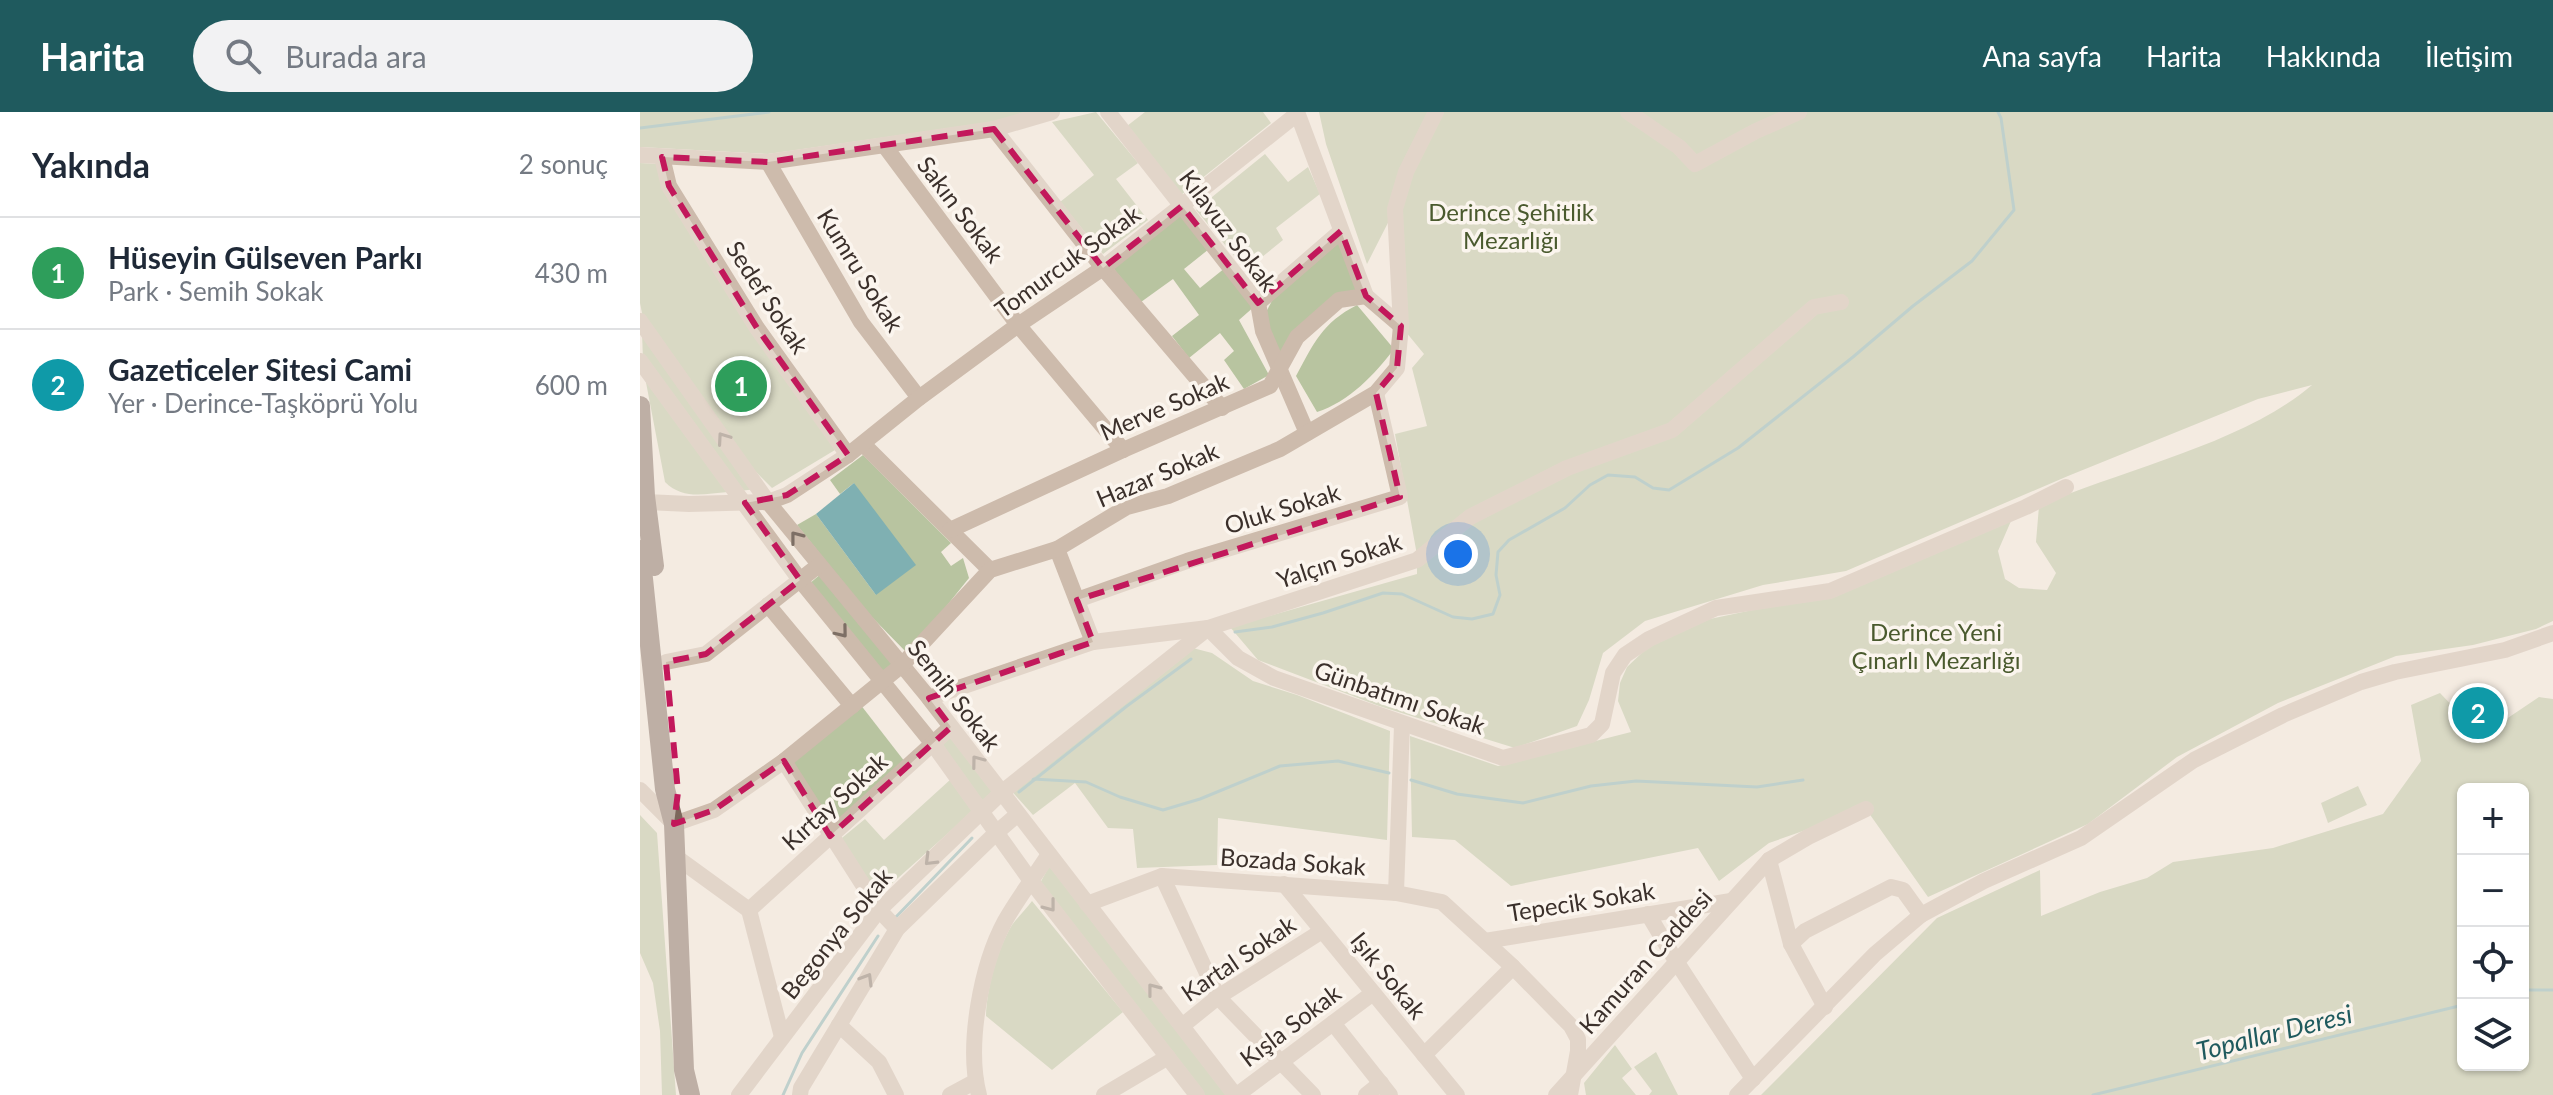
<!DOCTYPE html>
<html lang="tr">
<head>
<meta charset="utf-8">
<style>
  body { margin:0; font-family:Lato,sans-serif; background:#f2f2f3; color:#1f2937 }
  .controls { position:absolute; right:24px; bottom:24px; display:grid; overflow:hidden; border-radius:12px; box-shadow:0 2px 6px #0004 }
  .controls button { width:72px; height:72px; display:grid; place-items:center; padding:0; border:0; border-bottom:2px solid #e0e1e3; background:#fff; color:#1f2937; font:40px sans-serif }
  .you { position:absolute; left:818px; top:442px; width:28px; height:28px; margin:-20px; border:6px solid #fff; border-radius:50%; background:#1a73e8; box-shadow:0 0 0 12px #1a73e833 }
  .badge { display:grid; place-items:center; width:52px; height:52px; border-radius:50%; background:#1f5a5e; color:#fff; font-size:26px; font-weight:700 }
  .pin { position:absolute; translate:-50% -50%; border:4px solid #fff; box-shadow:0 2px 8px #0006 }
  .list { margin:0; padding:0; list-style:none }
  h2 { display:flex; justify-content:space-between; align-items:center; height:104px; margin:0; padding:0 32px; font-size:34px }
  h2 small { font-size:26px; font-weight:400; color:#747a83 }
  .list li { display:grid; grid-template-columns:52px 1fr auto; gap:24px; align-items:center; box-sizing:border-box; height:112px; padding:0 32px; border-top:2px solid #e0e1e3 }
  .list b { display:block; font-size:30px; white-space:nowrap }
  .list p { margin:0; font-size:26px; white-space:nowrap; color:#747a83 }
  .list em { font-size:26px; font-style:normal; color:#747a83 }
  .icon { flex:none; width:44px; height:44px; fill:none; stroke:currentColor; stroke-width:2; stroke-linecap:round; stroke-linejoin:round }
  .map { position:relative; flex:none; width:1913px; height:983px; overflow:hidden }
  header { display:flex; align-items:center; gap:48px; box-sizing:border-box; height:112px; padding:0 40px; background:#1f5a5e; color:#fff }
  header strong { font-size:38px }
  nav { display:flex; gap:44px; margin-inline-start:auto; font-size:28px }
  .search { width:560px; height:72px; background:#f2f2f3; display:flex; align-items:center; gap:20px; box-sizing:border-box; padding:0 28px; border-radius:44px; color:#747a83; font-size:30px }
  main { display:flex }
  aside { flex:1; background:#fff }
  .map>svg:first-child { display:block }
  .green { fill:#b8c4a0; fill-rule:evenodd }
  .water { fill:#7fb0b2 }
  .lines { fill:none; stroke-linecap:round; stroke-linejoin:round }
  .stream { stroke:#7fb0b2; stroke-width:3 }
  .minor { stroke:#cdbbac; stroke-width:16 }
  .major { stroke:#7d675c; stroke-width:20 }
  .oneway { stroke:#7d6f65 }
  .marked { fill:none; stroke:#c2185b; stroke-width:6; stroke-dasharray:16 10; stroke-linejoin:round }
  .labels { text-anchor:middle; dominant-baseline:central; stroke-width:7; stroke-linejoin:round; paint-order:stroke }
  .street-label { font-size:24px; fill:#3b302b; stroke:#fbf5ee }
  .park-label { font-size:24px; fill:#4a5a2e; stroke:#fbf5ee }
  .water-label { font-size:26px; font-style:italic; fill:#1f5a5e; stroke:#fbf5ee }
</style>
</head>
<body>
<header>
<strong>Harita</strong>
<div class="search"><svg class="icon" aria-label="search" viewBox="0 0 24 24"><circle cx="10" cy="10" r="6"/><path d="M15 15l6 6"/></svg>Burada ara</div>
<nav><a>Ana sayfa</a><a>Harita</a><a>Hakkında</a><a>İletişim</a></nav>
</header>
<main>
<aside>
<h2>Yakında<small>2 sonuç</small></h2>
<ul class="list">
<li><span class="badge" style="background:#2e9e5b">1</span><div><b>Hüseyin Gülseven Parkı</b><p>Park · Semih Sokak</p></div><em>430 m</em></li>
<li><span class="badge" style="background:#0f9aa8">2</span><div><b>Gazeticeler Sitesi Cami</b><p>Yer · Derince-Taşköprü Yolu</p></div><em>600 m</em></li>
</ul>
</aside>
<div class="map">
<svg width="1913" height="983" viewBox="0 0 1913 983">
  <rect width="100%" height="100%" fill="#f4ebe1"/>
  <g class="green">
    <polygon points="0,0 388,0 352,10 128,42 0,35"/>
    <polygon points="456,0 498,51 476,67 508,108 463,142 420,90 454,63 412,10"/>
    <polygon points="505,0 623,0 631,11 541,83 487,14"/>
    <path d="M679,0H1913V509L1896,517L1833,533L1756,544L1638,591L1537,645L1448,712L1288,785L1226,697L1129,731L1079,769L1058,736L871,774L815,728L772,725L770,624L858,654L991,620L978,589L980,571L987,555L1007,536L1065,508L1155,489L1371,409L1358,439L1365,467L1379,476L1407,478L1416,461L1396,430L1399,394C1483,357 1603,332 1672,273L1618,287L1428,364L1206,459L1123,473L1005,509L963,541L949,588L937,614L875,636L739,594L618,548L590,515L777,462V443L755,322L787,314L772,256L784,242L761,214L754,99L727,152L686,32Z"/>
    <polygon points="625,42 648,70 668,55 680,82 636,116 643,128 606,158 556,98"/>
    <polygon points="0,51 20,52 195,338 132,376 100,344 4,211 0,191"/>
    <polygon points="541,103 569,137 544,157 560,176 585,156 616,193 599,208 629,263 604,277 584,248 594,239 580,221 549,246 532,224 559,203 533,167 501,190 473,156"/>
    <polygon points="701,129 719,179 640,250 625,202 635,183"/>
    <path d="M717,193L754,237C735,262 709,290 677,300L656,264C674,231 682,211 717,193Z"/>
    <polygon points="2,221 117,377 99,379 3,248"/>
    <path d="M4,260L88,380C64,382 43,388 25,370Z"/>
    <polygon points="223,343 311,431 301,440 311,454 323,446 329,466 268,542 224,497 157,413 176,402 236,483 214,371 200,382 190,368"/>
    <polygon points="182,461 257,553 243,565 169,472"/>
    <polygon points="545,534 572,541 613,569 657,583 750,619 747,728 578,706 577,753 497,756 493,717 468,716 435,671 393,703 368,675"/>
    <path d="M1800,581L1841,624L1899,585L1913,587V983H1121L1297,806L1400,758L1401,804L1460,780L1507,766L1533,750L1633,736L1743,702L1781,649L1771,593ZM1823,677H1883V953H1823Z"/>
    <polygon points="220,592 265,650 191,717 147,649"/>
    <polygon points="311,622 356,681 342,692 298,633"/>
    <polygon points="311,667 334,698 239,783 197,730 225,707 244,728"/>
    <polygon points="1718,674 1727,693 1688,711 1681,691"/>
    <polygon points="0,703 17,721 36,983 22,983 20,919 13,871 0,841"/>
    <polygon points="410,753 587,983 564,983 400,771"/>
    <path d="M392,789L483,900L412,958L346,904C347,875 357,838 372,813C378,805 386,797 392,789Z"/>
    <polygon points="975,933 992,957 982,966 996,983 946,983 944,971"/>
    <polygon points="1016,940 1038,983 1009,983 1012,979 994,955"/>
  </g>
  <polygon class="water" points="214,371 276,453 236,483 176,402"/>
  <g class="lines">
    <g class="stream">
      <polyline points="0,16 129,0"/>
      <polyline points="595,520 632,515 683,501 743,481 762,482 813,505 832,507 853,502 860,483 856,463 858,440 869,428 925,396 950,373 968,363 995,365 1013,376 1029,378 1098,336 1213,245 1273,194 1332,149 1374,98 1361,6 1358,0"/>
      <polyline points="393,667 446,670 480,685 523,698 560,687 640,654 698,649 749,661"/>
      <polyline points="771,668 817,682 883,691 951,674 996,669 1117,675 1163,668"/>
      <polyline points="379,680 487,594 551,547"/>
      <polyline points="255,806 332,726"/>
      <polyline points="1883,878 1913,878"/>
      <polyline points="143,983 162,941 238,824"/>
      <polyline points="1453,983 1823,893"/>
    </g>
    <g class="minor">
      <polyline points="468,0 618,191 623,219 667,321"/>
      <polyline points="657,0 726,184 761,214"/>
      <polyline points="988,0 1039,35 1055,52 1116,19 1159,0"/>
      <polyline points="354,17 463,156 582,296"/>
      <polyline points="244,33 378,213 483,338"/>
      <polyline points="0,43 128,50 354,17 412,0"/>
      <polyline points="22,45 29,74 117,216 208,343"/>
      <polyline points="128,50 221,210 279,286"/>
      <polyline points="618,191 701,119"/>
      <polyline points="0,209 128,390 289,586 595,983"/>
      <polyline points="0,249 160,468 293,632 391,769 557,983"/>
      <polyline points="223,332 350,458"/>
      <polyline points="6,390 49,392 128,390 147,383 208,343 279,286 378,213 463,156 657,2"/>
      <polyline points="310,418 483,338 630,274 657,225 699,188 726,184"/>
      <polyline points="417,437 453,530"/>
      <polyline points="437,488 547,449 760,385 736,281"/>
      <polyline points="128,493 212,594"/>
      <polyline points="568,516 598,546 634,566 863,646 951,623 962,612 973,561 985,543 1009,527 1076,496 1190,479 1386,395 1426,375"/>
      <polyline points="26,550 66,542 179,453"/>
      <polyline points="289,586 453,530 568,516 777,448 830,405 927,356 1032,318 1174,195 1201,190"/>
      <polyline points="144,649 239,798 257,817"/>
      <polyline points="0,678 34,712 74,698 144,649 262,553 350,458 417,437 487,395 528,384 640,337 736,281 757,256 761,214 755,97 766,60 796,0"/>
      <polyline points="36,745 109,798"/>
      <polyline points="1129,748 1151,832 1185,895"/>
      <polyline points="522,764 578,885 673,983"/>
      <polyline points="644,772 817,983"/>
      <polyline points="756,781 762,613"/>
      <polyline points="447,792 522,764 756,781 802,790 873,855 931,914 938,927 938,939 930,983"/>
      <polyline points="1008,802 1036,849 1113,967"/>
      <polyline points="845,829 1091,789"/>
      <polyline points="1151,832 1165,819 1251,775 1263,778 1281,803"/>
      <polyline points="693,911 750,983"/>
      <polyline points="199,913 239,950 256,983"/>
      <polyline points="542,914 578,885 682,819"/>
      <polyline points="142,925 109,798 311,615"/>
      <polyline points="784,943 873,855"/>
      <polyline points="99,983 239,798 361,681 567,517"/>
      <polyline points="160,983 161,976 257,817 356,721 378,702"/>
      <polyline points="310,983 336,969"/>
      <path d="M339,983C326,934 341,853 365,809C378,786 395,764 409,742"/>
      <polyline points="464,983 528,945"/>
      <polyline points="597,983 733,881"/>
      <polyline points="726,983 741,971"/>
      <polyline points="916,983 1129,748 1168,725 1226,697"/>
      <polyline points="1097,983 1235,842 1281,803 1344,769 1441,726 1554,648 1643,603 1721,570 1755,560 1865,538 1913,521"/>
    </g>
    <g class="major">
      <polyline points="0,294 5,384 14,454"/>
      <polyline points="0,438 25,677 34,712 44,958 50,983"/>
    </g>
  </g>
  <defs><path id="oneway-chevron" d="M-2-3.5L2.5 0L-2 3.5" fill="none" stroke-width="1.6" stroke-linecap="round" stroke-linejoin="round" transform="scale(2)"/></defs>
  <g class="oneway">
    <use href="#oneway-chevron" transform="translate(83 326) rotate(-125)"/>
    <use href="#oneway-chevron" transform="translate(156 425) rotate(-128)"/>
    <use href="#oneway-chevron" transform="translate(202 520) rotate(51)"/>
    <use href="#oneway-chevron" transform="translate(337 649) rotate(-127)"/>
    <use href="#oneway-chevron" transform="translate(290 748) rotate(135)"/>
    <use href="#oneway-chevron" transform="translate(410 794) rotate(52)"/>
    <use href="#oneway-chevron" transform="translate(227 867) rotate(-59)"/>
    <use href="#oneway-chevron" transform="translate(513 877) rotate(-128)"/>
  </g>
  <path d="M0 0H1913V983H0ZM354,17L463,156L542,94L618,191L701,119L726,184L761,214L757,256L736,281L760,385L437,488L453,530L289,586L311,615L190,724L144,649L74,698L34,712L38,680L26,550L66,542L160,468L105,391L147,383L208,343L117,216L29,74L22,45L128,50Z" fill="#f4ebe1" fill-opacity=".55" fill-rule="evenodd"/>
  <path class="marked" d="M354,17L463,156L542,94L618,191L701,119L726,184L761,214L757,256L736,281L760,385L437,488L453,530L289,586L311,615L190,724L144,649L74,698L34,712L38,680L26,550L66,542L160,468L105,391L147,383L208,343L117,216L29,74L22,45L128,50Z"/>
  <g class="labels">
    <g class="street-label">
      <text transform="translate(321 97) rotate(53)">Sakın Sokak</text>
      <text transform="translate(589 118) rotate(53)">Kılavuz Sokak</text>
      <text transform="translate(427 149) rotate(-36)">Tomurcuk Sokak</text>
      <text transform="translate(221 158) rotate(58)">Kumru Sokak</text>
      <text transform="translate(128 185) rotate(57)">Sedef Sokak</text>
      <text transform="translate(524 294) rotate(-23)">Merve Sokak</text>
      <text transform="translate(517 362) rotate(-23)">Hazar Sokak</text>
      <text transform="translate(642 396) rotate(-17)">Oluk Sokak</text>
      <text transform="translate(699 448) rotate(-18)">Yalçın Sokak</text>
      <text transform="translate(315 583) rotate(52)">Semih Sokak</text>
      <text transform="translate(760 585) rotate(19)">Günbatımı Sokak</text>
      <text transform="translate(194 689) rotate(-42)">Kırtay Sokak</text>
      <text transform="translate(653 749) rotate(4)">Bozada Sokak</text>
      <text transform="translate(941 789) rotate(-9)">Tepecik Sokak</text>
      <text transform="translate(196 821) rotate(-51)">Begonya Sokak</text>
      <text transform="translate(598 846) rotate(-34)">Kartal Sokak</text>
      <text transform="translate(1005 849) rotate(-48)">Kamuran Caddesi</text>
      <text transform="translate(749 863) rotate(51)">Işık Sokak</text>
      <text transform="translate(650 913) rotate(-37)">Kışla Sokak</text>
    </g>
    <g class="park-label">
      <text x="871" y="99">Derince Şehitlik<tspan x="871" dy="28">Mezarlığı</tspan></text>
      <text x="1296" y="519">Derince Yeni<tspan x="1296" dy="28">Çınarlı Mezarlığı</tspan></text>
    </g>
    <g class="water-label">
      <text transform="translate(1634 920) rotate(-14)">Topallar Deresi</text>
    </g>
  </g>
</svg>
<div class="controls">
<button>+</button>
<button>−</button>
<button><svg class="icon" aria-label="locate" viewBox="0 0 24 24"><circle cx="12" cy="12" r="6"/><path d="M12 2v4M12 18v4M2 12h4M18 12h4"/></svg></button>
<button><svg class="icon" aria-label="layers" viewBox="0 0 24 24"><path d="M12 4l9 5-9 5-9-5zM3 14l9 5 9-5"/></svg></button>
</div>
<div class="you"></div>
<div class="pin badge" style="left:101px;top:274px;background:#2e9e5b">1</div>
<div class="pin badge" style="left:1838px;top:601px;background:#0f9aa8">2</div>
</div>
</main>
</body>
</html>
